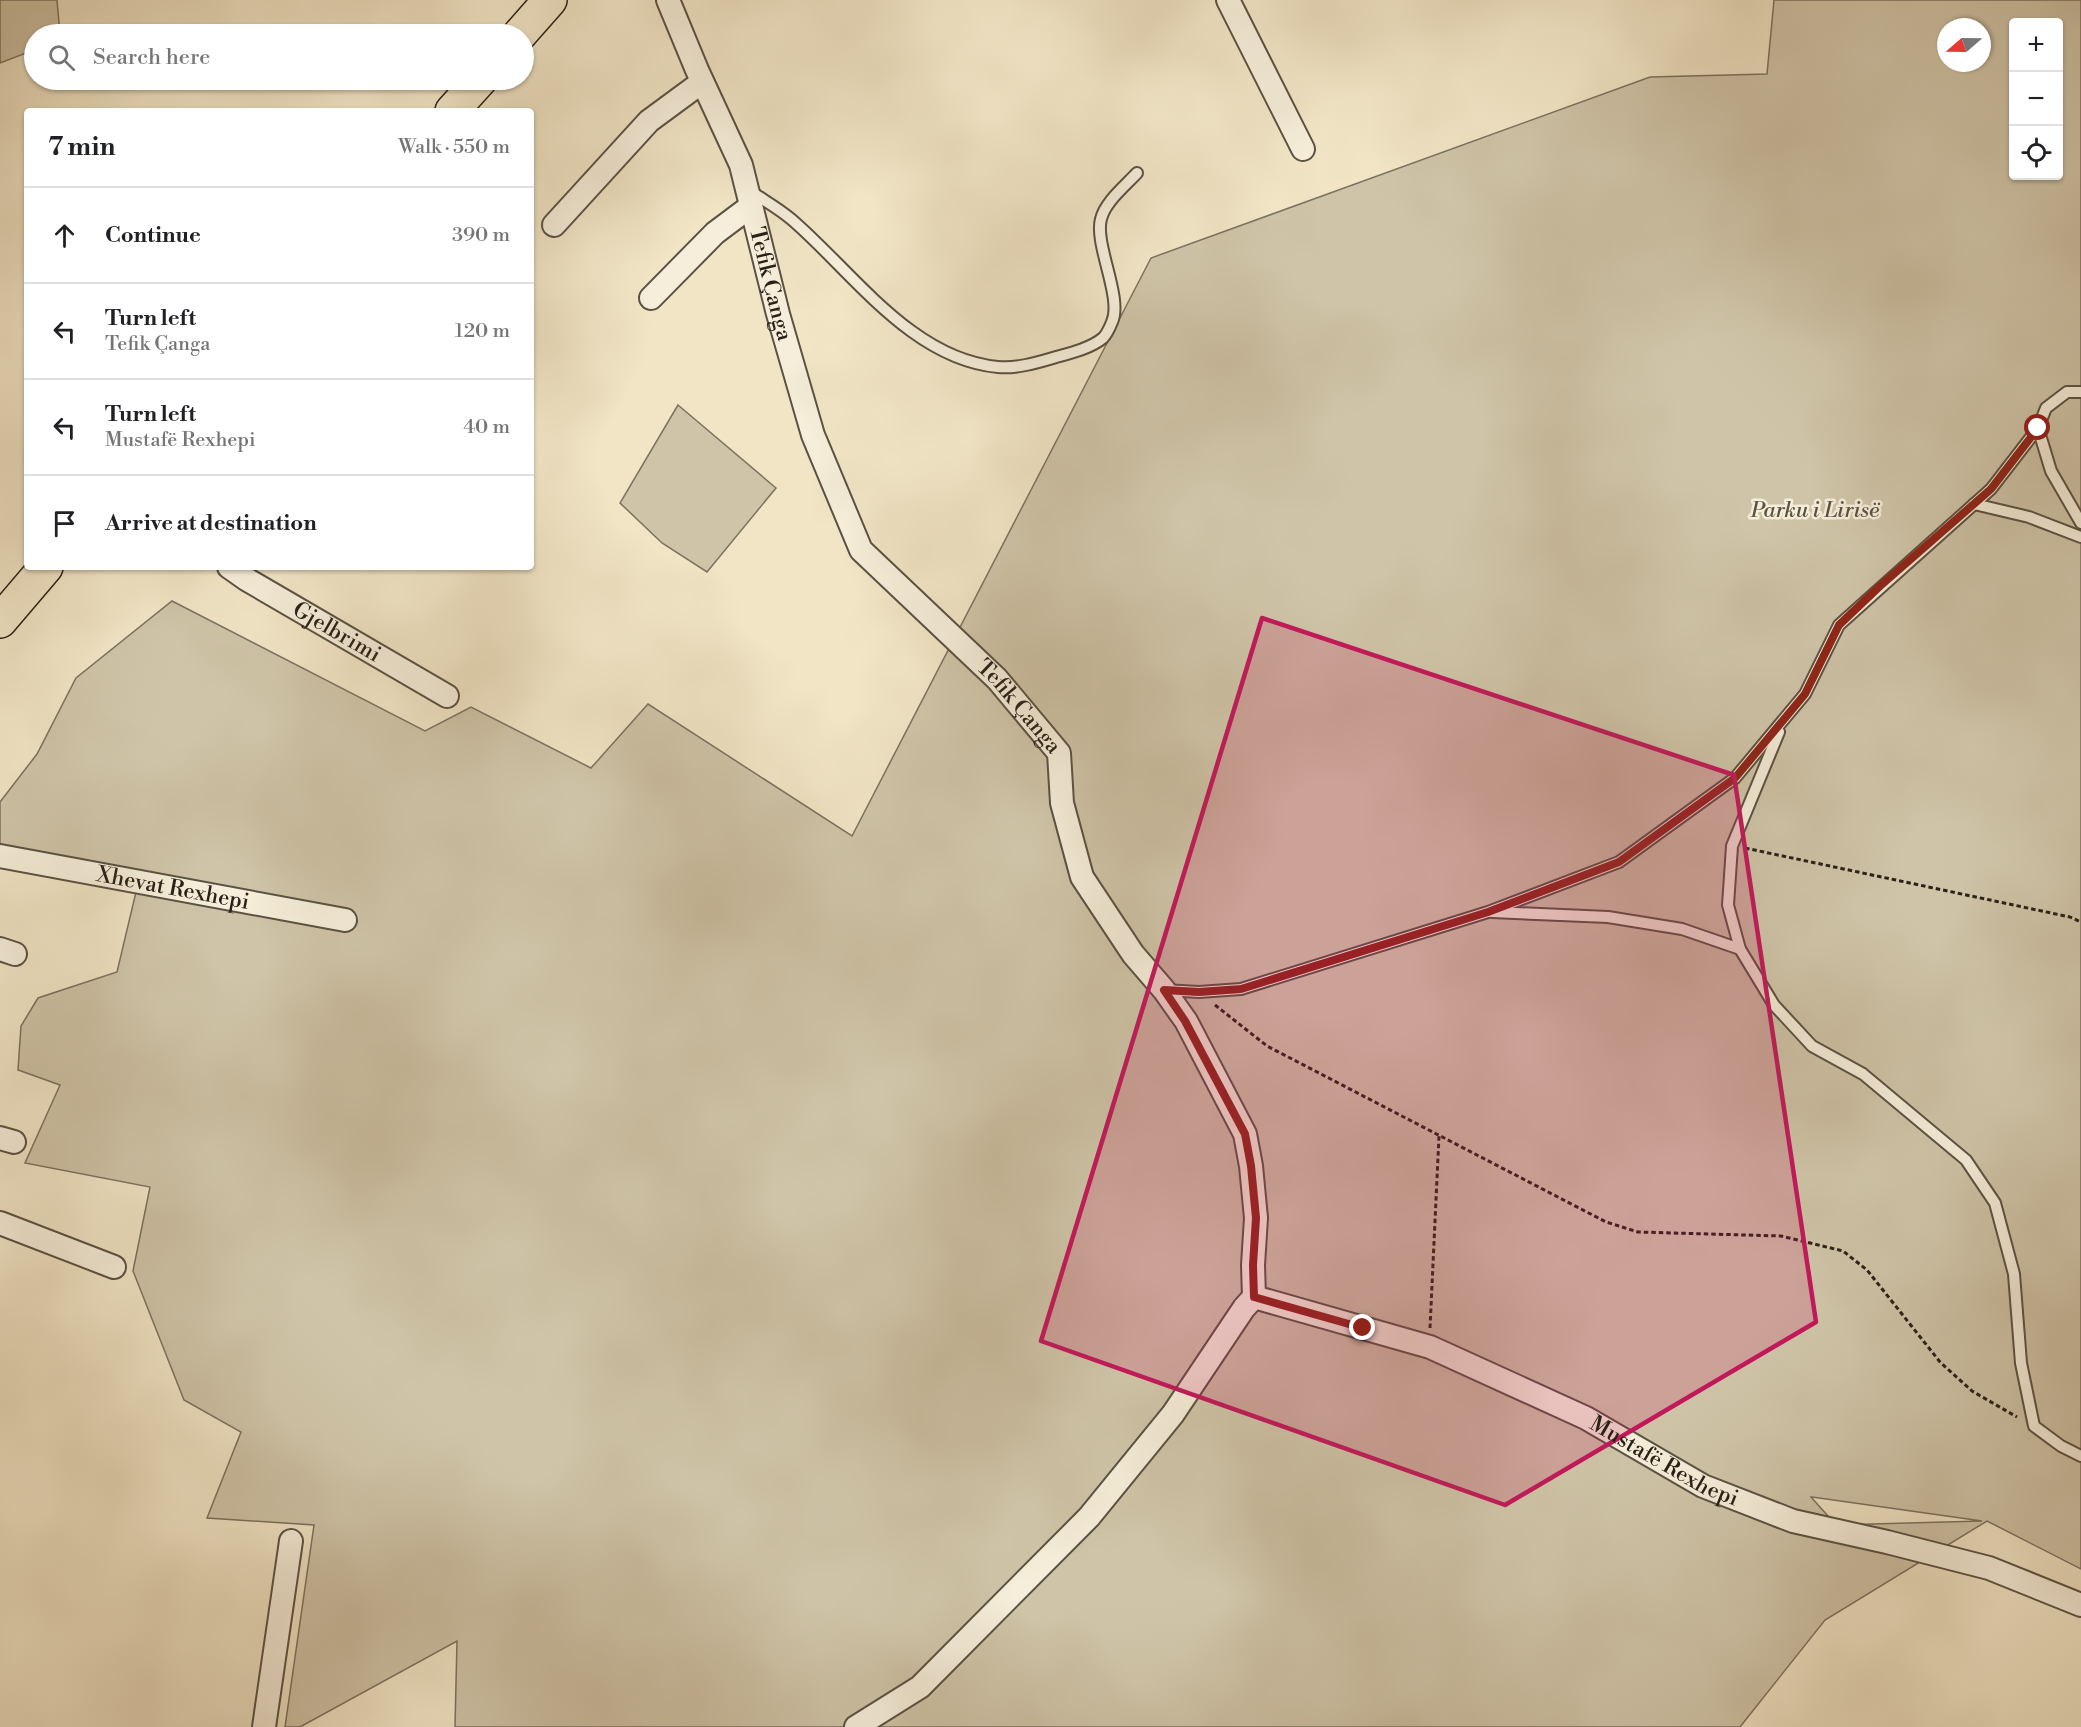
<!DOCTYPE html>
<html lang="en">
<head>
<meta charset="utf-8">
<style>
  body { margin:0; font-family:"Libre Bodoni",serif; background:#f2f2f2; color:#202124 }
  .controls { position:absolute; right:18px; top:18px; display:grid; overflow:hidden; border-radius:6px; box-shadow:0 2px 4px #0004 }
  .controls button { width:54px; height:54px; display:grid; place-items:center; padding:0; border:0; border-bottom:2px solid #e0e0e0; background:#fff; color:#202124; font:30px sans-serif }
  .compass { position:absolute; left:1937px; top:18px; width:54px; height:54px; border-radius:50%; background:#fff; box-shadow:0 2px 4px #0004; rotate:250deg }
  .stop { position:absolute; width:18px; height:18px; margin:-14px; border:4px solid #8f2418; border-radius:50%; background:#fff }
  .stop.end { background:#8f2418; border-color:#fff; box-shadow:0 2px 6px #0008 }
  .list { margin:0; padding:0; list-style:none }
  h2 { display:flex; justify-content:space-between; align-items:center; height:78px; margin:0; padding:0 24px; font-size:26px }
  h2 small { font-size:20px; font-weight:400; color:#757577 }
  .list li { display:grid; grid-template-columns:39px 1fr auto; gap:18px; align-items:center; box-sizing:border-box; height:96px; padding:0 24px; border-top:2px solid #e0e0e0 }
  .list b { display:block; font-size:22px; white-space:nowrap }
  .list p { margin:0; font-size:20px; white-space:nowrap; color:#757577 }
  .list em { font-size:20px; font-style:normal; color:#757577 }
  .icon { flex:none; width:33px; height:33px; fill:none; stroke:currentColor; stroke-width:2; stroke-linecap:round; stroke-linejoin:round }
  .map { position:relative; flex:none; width:2081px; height:1727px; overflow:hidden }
  .search { position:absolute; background:#fff; box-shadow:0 2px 4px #0004; left:24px; top:24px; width:510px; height:66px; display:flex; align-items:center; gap:15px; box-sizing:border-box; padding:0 21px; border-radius:33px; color:#757577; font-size:22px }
  .panel { position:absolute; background:#fff; box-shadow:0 2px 4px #0004; left:24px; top:108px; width:510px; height:462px; border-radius:6px }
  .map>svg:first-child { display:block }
  .green { fill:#cfc4a8; stroke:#7c7260; stroke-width:1.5; fill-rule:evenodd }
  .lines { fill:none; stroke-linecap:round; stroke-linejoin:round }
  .lane-casing { stroke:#5b5243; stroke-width:14 }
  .street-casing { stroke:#5b5243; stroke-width:26 }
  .primary-casing { stroke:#292117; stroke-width:36 }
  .path { stroke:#292117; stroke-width:3; stroke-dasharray:4.5 3; stroke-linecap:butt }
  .lane { stroke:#f6eeda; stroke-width:10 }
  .street { stroke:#f6eeda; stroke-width:22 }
  .primary { stroke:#f1e5c6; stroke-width:33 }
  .route { stroke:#8f2418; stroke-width:8 }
  .marked { fill:#c2185b; fill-opacity:0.2; stroke:#c2185b; stroke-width:4.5; stroke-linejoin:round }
  .labels { text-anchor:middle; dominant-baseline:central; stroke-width:5; stroke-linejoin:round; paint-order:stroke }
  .street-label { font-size:22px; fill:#292117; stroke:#f6eeda }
  .park-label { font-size:22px; font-style:italic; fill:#5b5242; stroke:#f6eeda }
</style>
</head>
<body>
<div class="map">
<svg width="2081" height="1727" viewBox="0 0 2081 1727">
  <rect width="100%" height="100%" fill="#f1e5c6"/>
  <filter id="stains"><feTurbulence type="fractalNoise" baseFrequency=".00333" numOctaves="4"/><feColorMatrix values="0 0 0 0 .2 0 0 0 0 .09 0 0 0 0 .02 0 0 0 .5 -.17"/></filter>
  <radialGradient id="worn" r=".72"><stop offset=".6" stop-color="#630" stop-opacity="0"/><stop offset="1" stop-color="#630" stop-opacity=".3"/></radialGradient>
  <g class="green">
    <polygon points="0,0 57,0 60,34 34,34 34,50 0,63"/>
    <path d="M1774,0H2081V1569L1987,1521L1825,1620L1740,1727H455L457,1641L300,1727H285L314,1525L207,1518L241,1432L184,1400L133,1271L150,1187L25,1163L60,1085L18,1070L21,1026L38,998L117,972L136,892L0,849V802L37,754L76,678L172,601L425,731L471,707L591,768L648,704L852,836L1151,258L1650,77L1767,74ZM2014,22H2058V176H2014ZM1946,27H1982V63H1946ZM1811,1497H1812L1982,1521L1836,1525Z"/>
    <polygon points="678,405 776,488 707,572 662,543 620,503"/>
  </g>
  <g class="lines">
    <defs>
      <g id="lane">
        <path d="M749,190C763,200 778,208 791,219C852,271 911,359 998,367C1017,369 1039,362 1056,357C1071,353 1091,348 1103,338C1106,335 1110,327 1112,322C1123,298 1094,244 1101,219C1105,202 1125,186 1137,173"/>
        <polyline points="2038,428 2051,471 2081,523"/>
        <polyline points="1974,504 2029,517 2081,537"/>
        <polyline points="1779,732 1732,846 1728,905 1740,949 1774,1005 1812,1046 1863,1074 1966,1160 1995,1203 2014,1274 2021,1363 2034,1426 2061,1446 2081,1456"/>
        <polyline points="1492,912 1608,917 1682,929 1740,949"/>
        <polyline points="1164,990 1199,992 1241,989 1488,912 1619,862 1735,778 1805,694 1839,625 1991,489 2038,428 2046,408 2067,392 2081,392"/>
      </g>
      <g id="street">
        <path id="s1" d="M668,0L697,70L741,165L778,314L813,435L861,550L997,679L1059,753L1062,803L1082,877L1133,954L1164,990L1186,1021L1245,1134L1251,1166L1256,1218L1253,1265L1254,1297"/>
        <polyline points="1228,0 1303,149"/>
        <polyline points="554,225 649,121 702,82"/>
        <polyline points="651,298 715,233 751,206"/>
        <path id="s2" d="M229,567L246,579L447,696"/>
        <path id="s3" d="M0,856L345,920"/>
        <polyline points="0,949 15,954"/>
        <polyline points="0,1138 14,1142"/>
        <polyline points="0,1223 114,1267"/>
        <path id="s4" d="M1254,1297L1430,1347L1586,1418L1703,1486L1793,1521L1887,1542L1989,1568L2081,1605"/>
        <polyline points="264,1727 291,1541"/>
        <polyline points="856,1727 920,1687 1089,1517 1173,1414 1244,1308 1254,1297"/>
      </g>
      <g id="primary">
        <polyline points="520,34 550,0"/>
        <polyline points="452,111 480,80"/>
        <polyline points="0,621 46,567"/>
      </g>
    </defs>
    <use href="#lane" class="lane-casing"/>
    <use href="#street" class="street-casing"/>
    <use href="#primary" class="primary-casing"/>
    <g class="path">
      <polyline points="1745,848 2070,917 2081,922"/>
      <polyline points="1215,1005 1267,1046 1606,1222 1638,1232 1781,1236 1843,1251 1867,1270 1940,1362 1972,1391 2017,1417"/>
      <polyline points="1430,1328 1439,1136"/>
    </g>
    <use href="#lane" class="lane"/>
    <use href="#street" class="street"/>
    <use href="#primary" class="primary"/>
  </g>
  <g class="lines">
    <polyline class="route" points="1363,1328 1254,1297 1253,1265 1256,1218 1251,1166 1245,1134 1185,1021 1164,990 1199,992 1241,989 1488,912 1619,862 1735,778 1805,694 1839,625 1880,586 1991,489 2038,428"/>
  </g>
  <path class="marked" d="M1262,618L1734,775L1816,1322L1505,1505L1041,1341Z"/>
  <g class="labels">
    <g class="street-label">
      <text stroke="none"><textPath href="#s1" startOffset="303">Tefik Çanga</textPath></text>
      <text stroke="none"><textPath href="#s2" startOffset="126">Gjelbrimi</textPath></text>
      <text stroke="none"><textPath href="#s1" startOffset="807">Tefik Çanga</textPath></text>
      <text stroke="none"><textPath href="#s3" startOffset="176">Xhevat Rexhepi</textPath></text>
      <text stroke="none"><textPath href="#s4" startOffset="444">Mustafë Rexhepi</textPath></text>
    </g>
    <g class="park-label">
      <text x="1815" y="510">Parku i Lirisë</text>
    </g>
  </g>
  <rect width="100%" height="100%" filter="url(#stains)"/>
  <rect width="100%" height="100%" fill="url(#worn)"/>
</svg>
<div class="controls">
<button>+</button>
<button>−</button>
<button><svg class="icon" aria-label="locate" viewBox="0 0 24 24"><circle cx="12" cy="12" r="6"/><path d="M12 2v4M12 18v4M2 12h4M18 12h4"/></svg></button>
</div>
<svg class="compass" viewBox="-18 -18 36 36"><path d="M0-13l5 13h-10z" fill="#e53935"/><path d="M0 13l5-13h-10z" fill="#757577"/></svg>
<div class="stop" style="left:2038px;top:428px"></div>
<div class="stop end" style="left:1363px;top:1328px"></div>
<div class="search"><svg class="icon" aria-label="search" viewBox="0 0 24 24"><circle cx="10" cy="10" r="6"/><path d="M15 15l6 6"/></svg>Search here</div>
<section class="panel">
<h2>7 min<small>Walk · 550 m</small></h2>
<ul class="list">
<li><svg class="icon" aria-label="ahead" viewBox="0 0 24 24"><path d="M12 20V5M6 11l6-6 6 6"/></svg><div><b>Continue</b></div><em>390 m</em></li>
<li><svg class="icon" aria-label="left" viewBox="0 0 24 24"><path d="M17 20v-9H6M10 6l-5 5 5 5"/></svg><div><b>Turn left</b><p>Tefik Çanga</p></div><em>120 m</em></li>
<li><svg class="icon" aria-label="left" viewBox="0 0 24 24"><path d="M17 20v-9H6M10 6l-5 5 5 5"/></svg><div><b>Turn left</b><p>Mustafë Rexhepi</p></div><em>40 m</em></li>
<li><svg class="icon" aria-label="arrive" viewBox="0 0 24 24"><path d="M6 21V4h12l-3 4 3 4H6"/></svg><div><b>Arrive at destination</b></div></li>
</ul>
</section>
</div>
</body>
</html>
